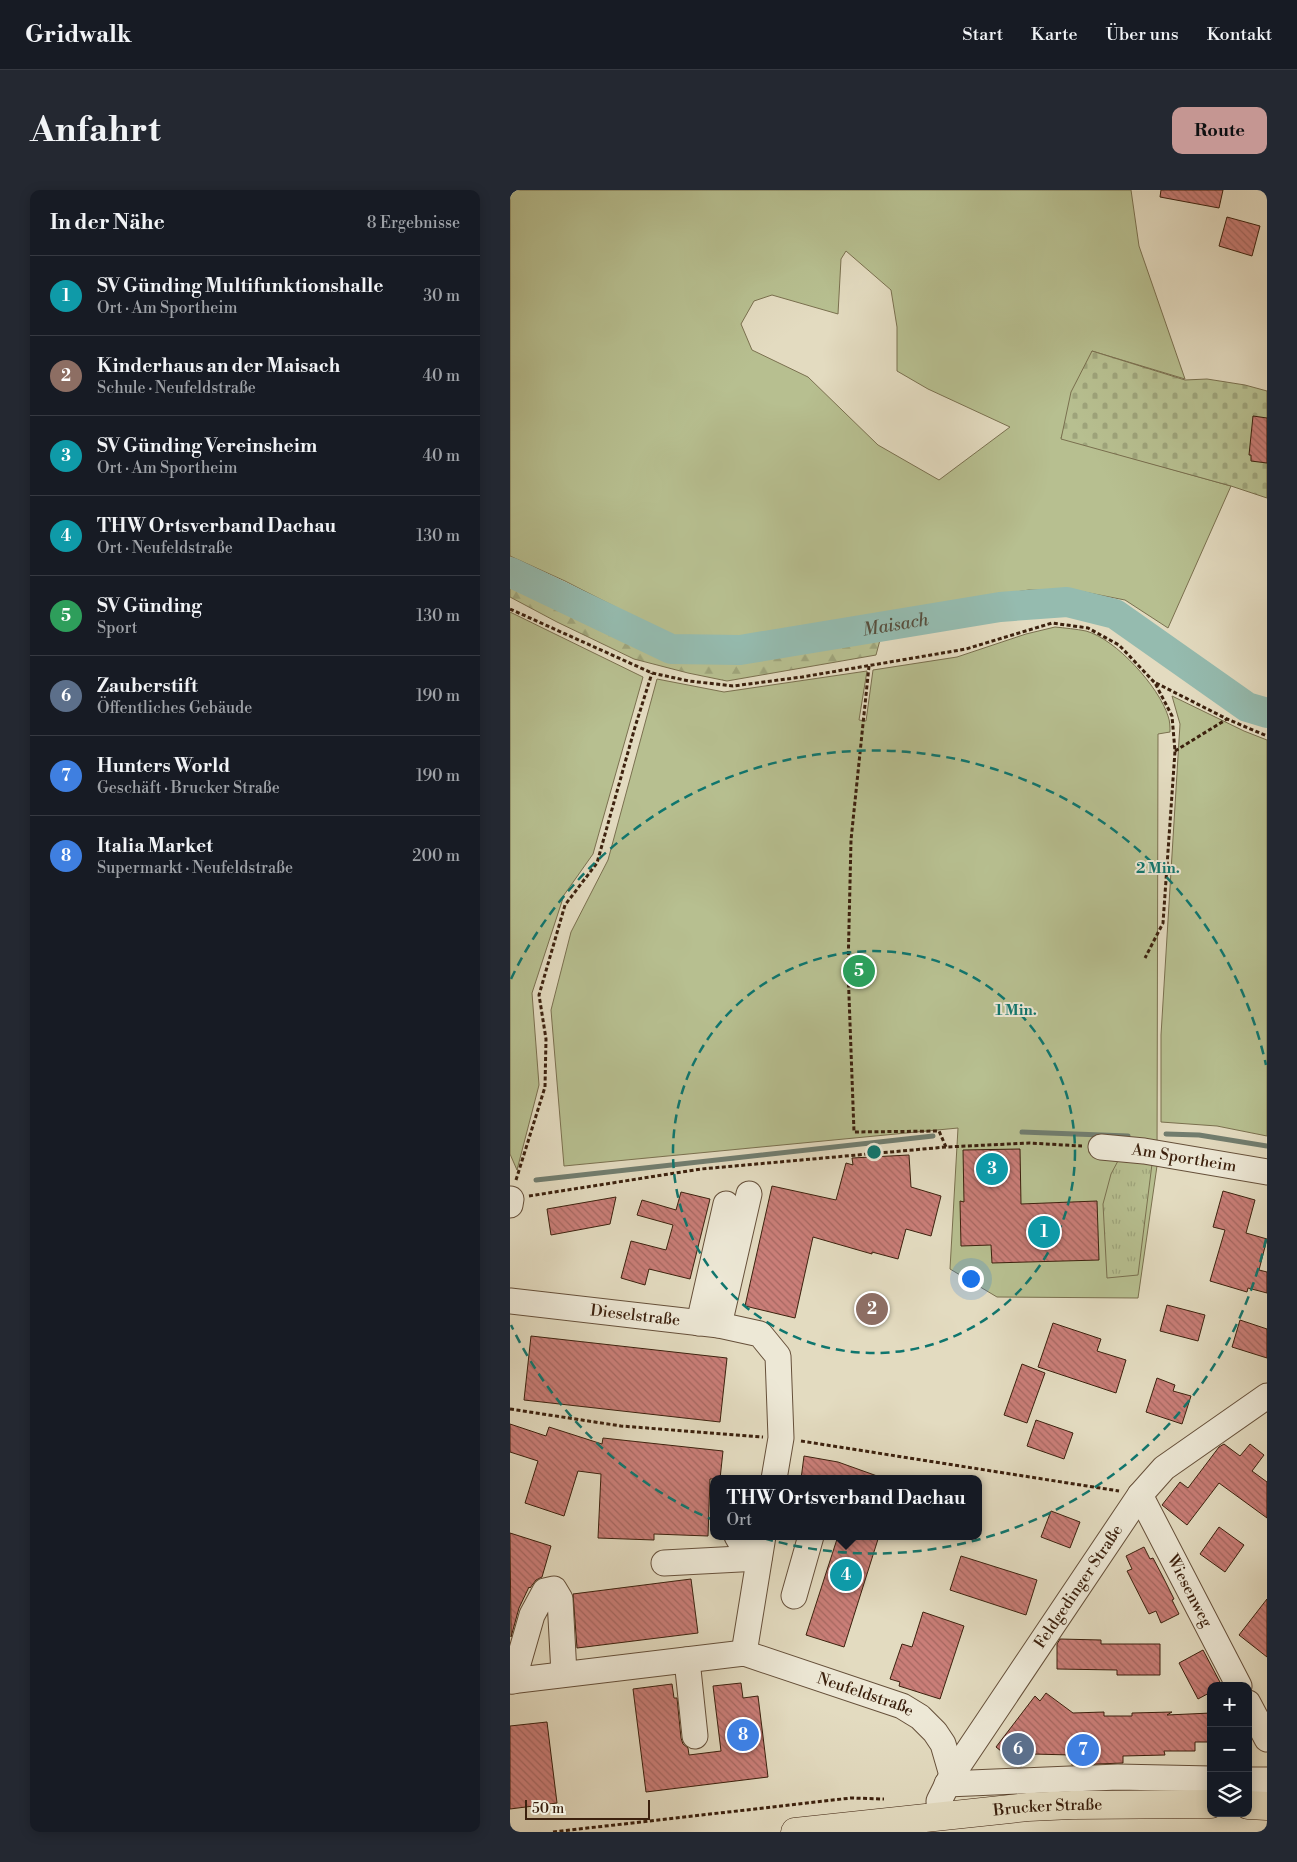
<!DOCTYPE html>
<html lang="de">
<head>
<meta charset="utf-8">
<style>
  body { margin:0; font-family:"Libre Bodoni",serif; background:#242831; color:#f1f3f6 }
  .controls { position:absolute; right:15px; bottom:15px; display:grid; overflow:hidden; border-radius:10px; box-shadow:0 2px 12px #0003 }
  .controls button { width:45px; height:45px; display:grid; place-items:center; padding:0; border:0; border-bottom:1px solid #363941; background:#171b24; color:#f1f3f6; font:25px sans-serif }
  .scale { position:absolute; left:15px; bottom:12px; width:125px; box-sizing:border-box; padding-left:5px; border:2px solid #3c210e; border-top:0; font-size:14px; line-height:18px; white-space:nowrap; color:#3c210e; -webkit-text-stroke:4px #ede8d6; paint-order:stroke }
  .you { position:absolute; left:460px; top:1088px; width:18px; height:18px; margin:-12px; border:4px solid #fff; border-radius:50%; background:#1a73e8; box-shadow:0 0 0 8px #1a73e833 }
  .badge { display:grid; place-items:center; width:32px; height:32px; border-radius:50%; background:#c59692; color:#fff; font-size:16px; font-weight:700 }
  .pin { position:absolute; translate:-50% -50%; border:2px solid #fff; box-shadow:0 1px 5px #0006 }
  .popup { position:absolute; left:200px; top:1285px; width:272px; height:65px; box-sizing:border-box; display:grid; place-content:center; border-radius:10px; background:#171b24; filter:drop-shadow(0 1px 4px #0005); font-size:16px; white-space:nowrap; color:#9ea1a6 }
  .popup b { font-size:19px; color:#f1f3f6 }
  .popup::after { content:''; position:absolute; left:50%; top:100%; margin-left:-10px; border:10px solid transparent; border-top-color:#171b24 }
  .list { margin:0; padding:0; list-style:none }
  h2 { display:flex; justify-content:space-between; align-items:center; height:65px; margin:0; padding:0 20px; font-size:21px }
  h2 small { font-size:16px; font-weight:400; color:#9ea1a6 }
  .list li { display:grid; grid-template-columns:32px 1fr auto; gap:15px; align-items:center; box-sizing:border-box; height:80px; padding:0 20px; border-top:1px solid #363941 }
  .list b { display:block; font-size:19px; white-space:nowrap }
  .list p { margin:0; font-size:16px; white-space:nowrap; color:#9ea1a6 }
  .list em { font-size:16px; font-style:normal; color:#9ea1a6 }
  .icon { flex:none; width:28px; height:28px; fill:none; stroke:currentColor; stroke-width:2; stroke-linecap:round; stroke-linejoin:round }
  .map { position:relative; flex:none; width:757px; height:1642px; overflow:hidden; border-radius:10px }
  header { display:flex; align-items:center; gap:30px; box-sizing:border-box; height:70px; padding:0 25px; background:#171b24; border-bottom:1px solid #363941 }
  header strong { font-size:24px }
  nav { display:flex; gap:28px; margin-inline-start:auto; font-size:18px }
  .intro { display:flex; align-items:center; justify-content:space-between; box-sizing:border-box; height:120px; padding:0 30px }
  h1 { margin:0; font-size:35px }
  .button { padding:12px 22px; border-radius:10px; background:#c59692; color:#111; font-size:18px; font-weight:700 }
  main { display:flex; gap:30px; padding:0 30px }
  aside { flex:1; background:#171b24; border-radius:10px; box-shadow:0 2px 12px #0003 }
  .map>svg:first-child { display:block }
  .green { fill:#b7bf90; stroke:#7a704f; fill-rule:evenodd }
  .forest { fill:url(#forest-firs); stroke:#7a704f }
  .cemetery { fill:url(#cemetery-stones); stroke:#7a704f }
  .park { fill:url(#park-tufts); stroke:#7a704f }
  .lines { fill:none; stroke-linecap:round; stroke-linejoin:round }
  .stream { stroke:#717d6f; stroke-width:5 }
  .river { stroke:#95bbaf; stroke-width:30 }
  .building { fill:url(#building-back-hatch); stroke:#3c210e }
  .minor-casing { stroke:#66503a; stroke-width:27 }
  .major-casing { stroke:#3c210e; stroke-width:29 }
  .path { stroke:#3c210e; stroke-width:3; stroke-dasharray:4 2.5; stroke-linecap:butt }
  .minor { stroke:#ede8d6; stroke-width:25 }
  .major { stroke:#e3dbc0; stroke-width:28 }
  .ring { fill:none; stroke:#0f766e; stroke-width:2.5; stroke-dasharray:9 6 }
  .labels { text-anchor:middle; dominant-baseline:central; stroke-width:4; stroke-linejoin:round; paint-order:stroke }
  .street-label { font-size:16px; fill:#3c210e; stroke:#ede8d6 }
  .water-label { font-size:18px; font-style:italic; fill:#574f3e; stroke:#ede8d6 }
  .centre { fill:#0f766e; stroke:#ede8d6; stroke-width:2.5 }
  .ring-label { font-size:15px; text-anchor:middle; font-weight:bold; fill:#0f766e; stroke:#ede8d6; stroke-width:4; stroke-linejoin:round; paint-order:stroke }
</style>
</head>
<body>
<header>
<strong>Gridwalk</strong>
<nav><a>Start</a><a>Karte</a><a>Über uns</a><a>Kontakt</a></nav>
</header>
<div class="intro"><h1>Anfahrt</h1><a class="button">Route</a></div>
<main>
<aside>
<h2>In der Nähe<small>8 Ergebnisse</small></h2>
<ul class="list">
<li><span class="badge" style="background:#0f9aa8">1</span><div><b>SV Günding Multifunktionshalle</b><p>Ort · Am Sportheim</p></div><em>30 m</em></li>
<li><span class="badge" style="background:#8d6e63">2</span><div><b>Kinderhaus an der Maisach</b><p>Schule · Neufeldstraße</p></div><em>40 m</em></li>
<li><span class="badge" style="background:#0f9aa8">3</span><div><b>SV Günding Vereinsheim</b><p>Ort · Am Sportheim</p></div><em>40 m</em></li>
<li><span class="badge" style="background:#0f9aa8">4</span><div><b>THW Ortsverband Dachau</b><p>Ort · Neufeldstraße</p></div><em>130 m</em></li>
<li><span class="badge" style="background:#2e9e5b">5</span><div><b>SV Günding</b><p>Sport</p></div><em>130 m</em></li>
<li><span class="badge" style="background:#5c6f8a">6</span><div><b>Zauberstift</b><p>Öffentliches Gebäude</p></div><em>190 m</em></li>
<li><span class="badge" style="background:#3f7fe0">7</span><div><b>Hunters World</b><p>Geschäft · Brucker Straße</p></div><em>190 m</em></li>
<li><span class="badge" style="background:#3f7fe0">8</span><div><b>Italia Market</b><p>Supermarkt · Neufeldstraße</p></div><em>200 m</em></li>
</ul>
</aside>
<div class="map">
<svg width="757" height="1642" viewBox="0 0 757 1642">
  <defs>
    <pattern id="forest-firs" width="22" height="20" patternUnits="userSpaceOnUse" patternTransform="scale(1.25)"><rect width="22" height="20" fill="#b7bf90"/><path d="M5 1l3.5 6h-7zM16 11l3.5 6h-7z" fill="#9ea47b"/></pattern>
    <pattern id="cemetery-stones" width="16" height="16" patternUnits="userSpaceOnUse" patternTransform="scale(1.25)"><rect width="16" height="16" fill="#b7bf90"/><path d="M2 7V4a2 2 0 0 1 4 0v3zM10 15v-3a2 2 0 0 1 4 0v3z" fill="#9ea47b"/></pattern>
    <pattern id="park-tufts" width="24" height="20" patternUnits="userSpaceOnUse" patternTransform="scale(1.25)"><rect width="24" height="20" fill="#b7bf90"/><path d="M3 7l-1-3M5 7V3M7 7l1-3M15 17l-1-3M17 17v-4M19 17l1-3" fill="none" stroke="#9ea47b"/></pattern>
    <pattern id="building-back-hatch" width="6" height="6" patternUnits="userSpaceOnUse" patternTransform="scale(1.25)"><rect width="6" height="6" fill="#ca7e78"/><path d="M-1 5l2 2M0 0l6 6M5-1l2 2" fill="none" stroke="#a56761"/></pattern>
  </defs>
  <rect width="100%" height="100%" fill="#e3dbc0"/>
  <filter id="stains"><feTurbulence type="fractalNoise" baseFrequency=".004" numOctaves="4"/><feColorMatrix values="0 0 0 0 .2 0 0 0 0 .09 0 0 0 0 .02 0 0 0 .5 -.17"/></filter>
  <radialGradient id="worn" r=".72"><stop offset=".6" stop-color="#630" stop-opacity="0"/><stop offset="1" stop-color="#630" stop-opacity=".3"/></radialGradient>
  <g class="green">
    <path d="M0,0H621L629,56L675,189L582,161L551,248L721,296L658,438L615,410L569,401L519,400L413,416L243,448L194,454L160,445L55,391L0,366ZM336,61L381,100L387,137V181L418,199L500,237L429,290L368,255L298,187L242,160L231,134L244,111L262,105L328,124L331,69Z"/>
    <polygon points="0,422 133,487 83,664 54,705 22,803 29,895 7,980 0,964"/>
    <path d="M545,437C555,438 566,439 576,441C606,449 649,497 658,526C660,531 660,537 660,542L648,544L647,976L628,1108L487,1107L440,1079L448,938L54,976L41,820L61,742L98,670L147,489L214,502L357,481L349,530L356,531L363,480L447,467L516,444Z"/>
    <polygon points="662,506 734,541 757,550 757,946 707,936 651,932 651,845 670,534"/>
  </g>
  <polygon class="forest" points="0,396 155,469 234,471 336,453 370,450 366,465 217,491 178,483 124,469 47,432 0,407"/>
  <polygon class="cemetery" points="582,161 675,190 697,189 735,195 757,201 757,308 721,296 551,249 561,202"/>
  <polygon class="park" points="609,969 642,974 628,1085 597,1088 593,1014 601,984"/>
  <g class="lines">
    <g class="stream">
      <polyline points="512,942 618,946"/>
      <polyline points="656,944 689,945 757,956"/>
      <polyline points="26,990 423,946"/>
    </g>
    <path class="river" id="s1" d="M0,382L161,459L230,460L490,417L557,412L605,424L737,517L757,523"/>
  </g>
  <g class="building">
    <polygon points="651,0 713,0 709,18 650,7"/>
    <polygon points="717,27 750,36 742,66 709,56"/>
    <polygon points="743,226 757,228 757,273 741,271 741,265 739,265"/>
    <polygon points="510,959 511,1014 587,1011 589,1070 482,1073 481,1055 451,1056 450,1011 454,1012 453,960"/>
    <polygon points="399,965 401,997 431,1006 421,1046 396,1039 388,1069 362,1062 362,1064 303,1047 285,1128 235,1116 262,996 326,1010 336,973 343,975 342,968"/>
    <polygon points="713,1001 745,1010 736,1043 757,1049 749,1080 757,1082 757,1103 738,1098 737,1102 700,1091 715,1040 703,1037"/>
    <polygon points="171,1002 200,1009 180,1089 139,1079 135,1095 111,1088 121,1051 156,1060 163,1035 127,1025 132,1010 166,1020"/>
    <polygon points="106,1007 100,1034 41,1045 37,1019"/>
    <polygon points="657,1115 695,1125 688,1151 650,1141"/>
    <polygon points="730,1130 757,1139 757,1168 722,1157"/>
    <polygon points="543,1133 591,1149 587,1161 616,1170 606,1203 528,1177"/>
    <polygon points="21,1146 217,1168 210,1232 14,1210"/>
    <polygon points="512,1174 535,1183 517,1233 494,1225"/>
    <polygon points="647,1188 665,1195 663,1201 681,1206 672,1234 636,1222"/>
    <polygon points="526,1230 563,1243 554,1269 517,1256"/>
    <polygon points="0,1234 36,1246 39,1237 92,1254 93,1248 213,1261 210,1289 200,1289 198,1346 144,1344 144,1350 88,1348 91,1284 68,1281 54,1326 15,1313 28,1271 0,1262"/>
    <polygon points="714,1254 730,1266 740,1254 754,1265 742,1281 757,1292 757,1328 709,1293 677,1335 652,1315 670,1292 678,1298 709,1257"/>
    <polygon points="294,1266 328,1272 370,1287 370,1289 291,1289"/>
    <polygon points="541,1321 570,1332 560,1358 531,1347"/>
    <polygon points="709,1337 734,1355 715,1382 690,1364"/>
    <polygon points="0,1343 41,1356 32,1387 26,1390 20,1398 19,1397 9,1418 1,1447"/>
    <polygon points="328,1346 369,1346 334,1457 296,1445"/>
    <polygon points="634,1357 640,1369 643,1368 653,1387 664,1409 662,1410 669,1424 651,1433 646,1421 639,1424 617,1381 622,1379 616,1366"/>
    <polygon points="451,1366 527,1390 516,1425 440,1400"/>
    <polygon points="181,1389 188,1443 67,1458 63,1404"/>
    <polygon points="757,1409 757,1467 729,1445"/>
    <polygon points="413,1422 454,1436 430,1509 389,1496 390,1492 380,1489 392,1454 402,1457"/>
    <polygon points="550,1449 591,1450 591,1454 650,1454 650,1485 607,1485 607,1480 547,1479 547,1454"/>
    <polygon points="693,1460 712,1496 701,1496 701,1502 688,1509 669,1473"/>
    <polygon points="231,1493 233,1508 248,1506 258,1587 136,1602 123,1499 162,1494 164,1508 167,1508 171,1548 173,1554 178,1558 179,1565 211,1561 203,1496"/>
    <polygon points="536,1503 563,1523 594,1522 594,1526 622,1526 622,1523 662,1522 657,1525 701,1523 701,1552 685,1552 685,1561 654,1561 655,1565 613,1566 613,1573 562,1575 562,1565 522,1564 511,1577 486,1557 525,1506 530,1511"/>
    <polygon points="37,1532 47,1613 0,1619 0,1536"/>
  </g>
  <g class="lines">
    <defs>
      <g id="minor">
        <path id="s2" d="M591,957L634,961L757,982"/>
        <polyline points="0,1015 1,1009"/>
        <path id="s3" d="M0,1111L209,1135L250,1144L268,1166L271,1248L264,1289"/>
        <polyline points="189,1133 216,1014"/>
        <polyline points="209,1135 239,1004"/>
        <path id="s4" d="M630,1305L729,1496"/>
        <polyline points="227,1346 230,1351 249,1368"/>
        <polyline points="154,1373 249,1368"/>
        <polyline points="284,1406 301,1346"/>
        <polyline points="234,1463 253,1346"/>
        <polyline points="177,1470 185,1546"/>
        <path id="s5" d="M0,1491L234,1463L392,1516L410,1527L425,1542L433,1554L442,1585"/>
        <polyline points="3,1491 22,1425 35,1401 44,1399 50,1409 54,1484"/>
        <polyline points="738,1513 757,1549"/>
        <polyline points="738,1590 757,1590"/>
        <polyline points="437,1594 608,1587 701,1589"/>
        <path id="s6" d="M430,1626L429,1611L442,1585L630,1305L654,1278L757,1206"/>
      </g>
      <g id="major">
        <polyline points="738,1615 757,1616"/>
        <path id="s7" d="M285,1642L518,1617L562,1615L701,1614"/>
      </g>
    </defs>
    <use href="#minor" class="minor-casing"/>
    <use href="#major" class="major-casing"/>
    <g class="path">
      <polyline points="0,419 142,483 179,491 223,496 292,487 456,459 542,433 578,438 609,455 645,493 662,526 665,561 653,733 635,768"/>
      <polyline points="359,476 341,650 338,779 344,942 429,941 436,957"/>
      <polyline points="646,493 717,529 757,546"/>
      <polyline points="665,561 717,529"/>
      <polyline points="6,990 35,897 36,849 29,805 55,715 87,673 125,537 142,483"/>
      <polyline points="19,1006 191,979 436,957 519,953 572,956"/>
      <polyline points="0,1219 111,1236 253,1247"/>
      <polyline points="291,1251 609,1301"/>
      <polyline points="43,1642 341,1608 374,1609"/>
    </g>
    <use href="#minor" class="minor"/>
    <use href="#major" class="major"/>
  </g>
  <g class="ring">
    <circle cx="364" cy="962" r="201"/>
    <path d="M756 1049A402 402 0 0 1 1 1135M1 789A402 402 0 0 1 756 875"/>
  </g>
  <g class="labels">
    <g class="street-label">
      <text stroke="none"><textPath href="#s2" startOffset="84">Am Sportheim</textPath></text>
      <text stroke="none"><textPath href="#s3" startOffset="126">Dieselstraße</textPath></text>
      <text stroke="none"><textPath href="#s6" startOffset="271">Feldgedinger Straße</textPath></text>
      <text stroke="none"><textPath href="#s4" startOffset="108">Wiesenweg</textPath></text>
      <text stroke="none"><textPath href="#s5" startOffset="364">Neufeldstraße</textPath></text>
      <text stroke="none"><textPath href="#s7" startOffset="254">Brucker Straße</textPath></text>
    </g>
    <g class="water-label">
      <text stroke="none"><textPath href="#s1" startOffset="405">Maisach</textPath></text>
    </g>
  </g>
  <circle cx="364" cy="962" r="8" class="centre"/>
  <g class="ring-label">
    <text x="648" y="683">2 Min.</text>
    <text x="506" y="825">1 Min.</text>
  </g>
  <rect width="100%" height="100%" filter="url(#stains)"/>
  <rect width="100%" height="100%" fill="url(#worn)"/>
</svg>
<div class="controls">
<button>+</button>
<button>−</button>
<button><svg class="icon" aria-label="layers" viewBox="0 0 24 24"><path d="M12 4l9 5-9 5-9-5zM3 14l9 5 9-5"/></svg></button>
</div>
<div class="scale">50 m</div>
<div class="you"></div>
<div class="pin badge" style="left:534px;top:1042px;background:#0f9aa8">1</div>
<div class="pin badge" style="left:362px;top:1119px;background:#8d6e63">2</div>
<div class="pin badge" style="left:482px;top:979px;background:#0f9aa8">3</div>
<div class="pin badge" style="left:336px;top:1385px;background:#0f9aa8">4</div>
<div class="popup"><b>THW Ortsverband Dachau</b>Ort</div>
<div class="pin badge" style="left:349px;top:781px;background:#2e9e5b">5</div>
<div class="pin badge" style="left:508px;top:1559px;background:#5c6f8a">6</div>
<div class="pin badge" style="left:573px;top:1560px;background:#3f7fe0">7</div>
<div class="pin badge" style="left:233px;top:1545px;background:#3f7fe0">8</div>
</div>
</main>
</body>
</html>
